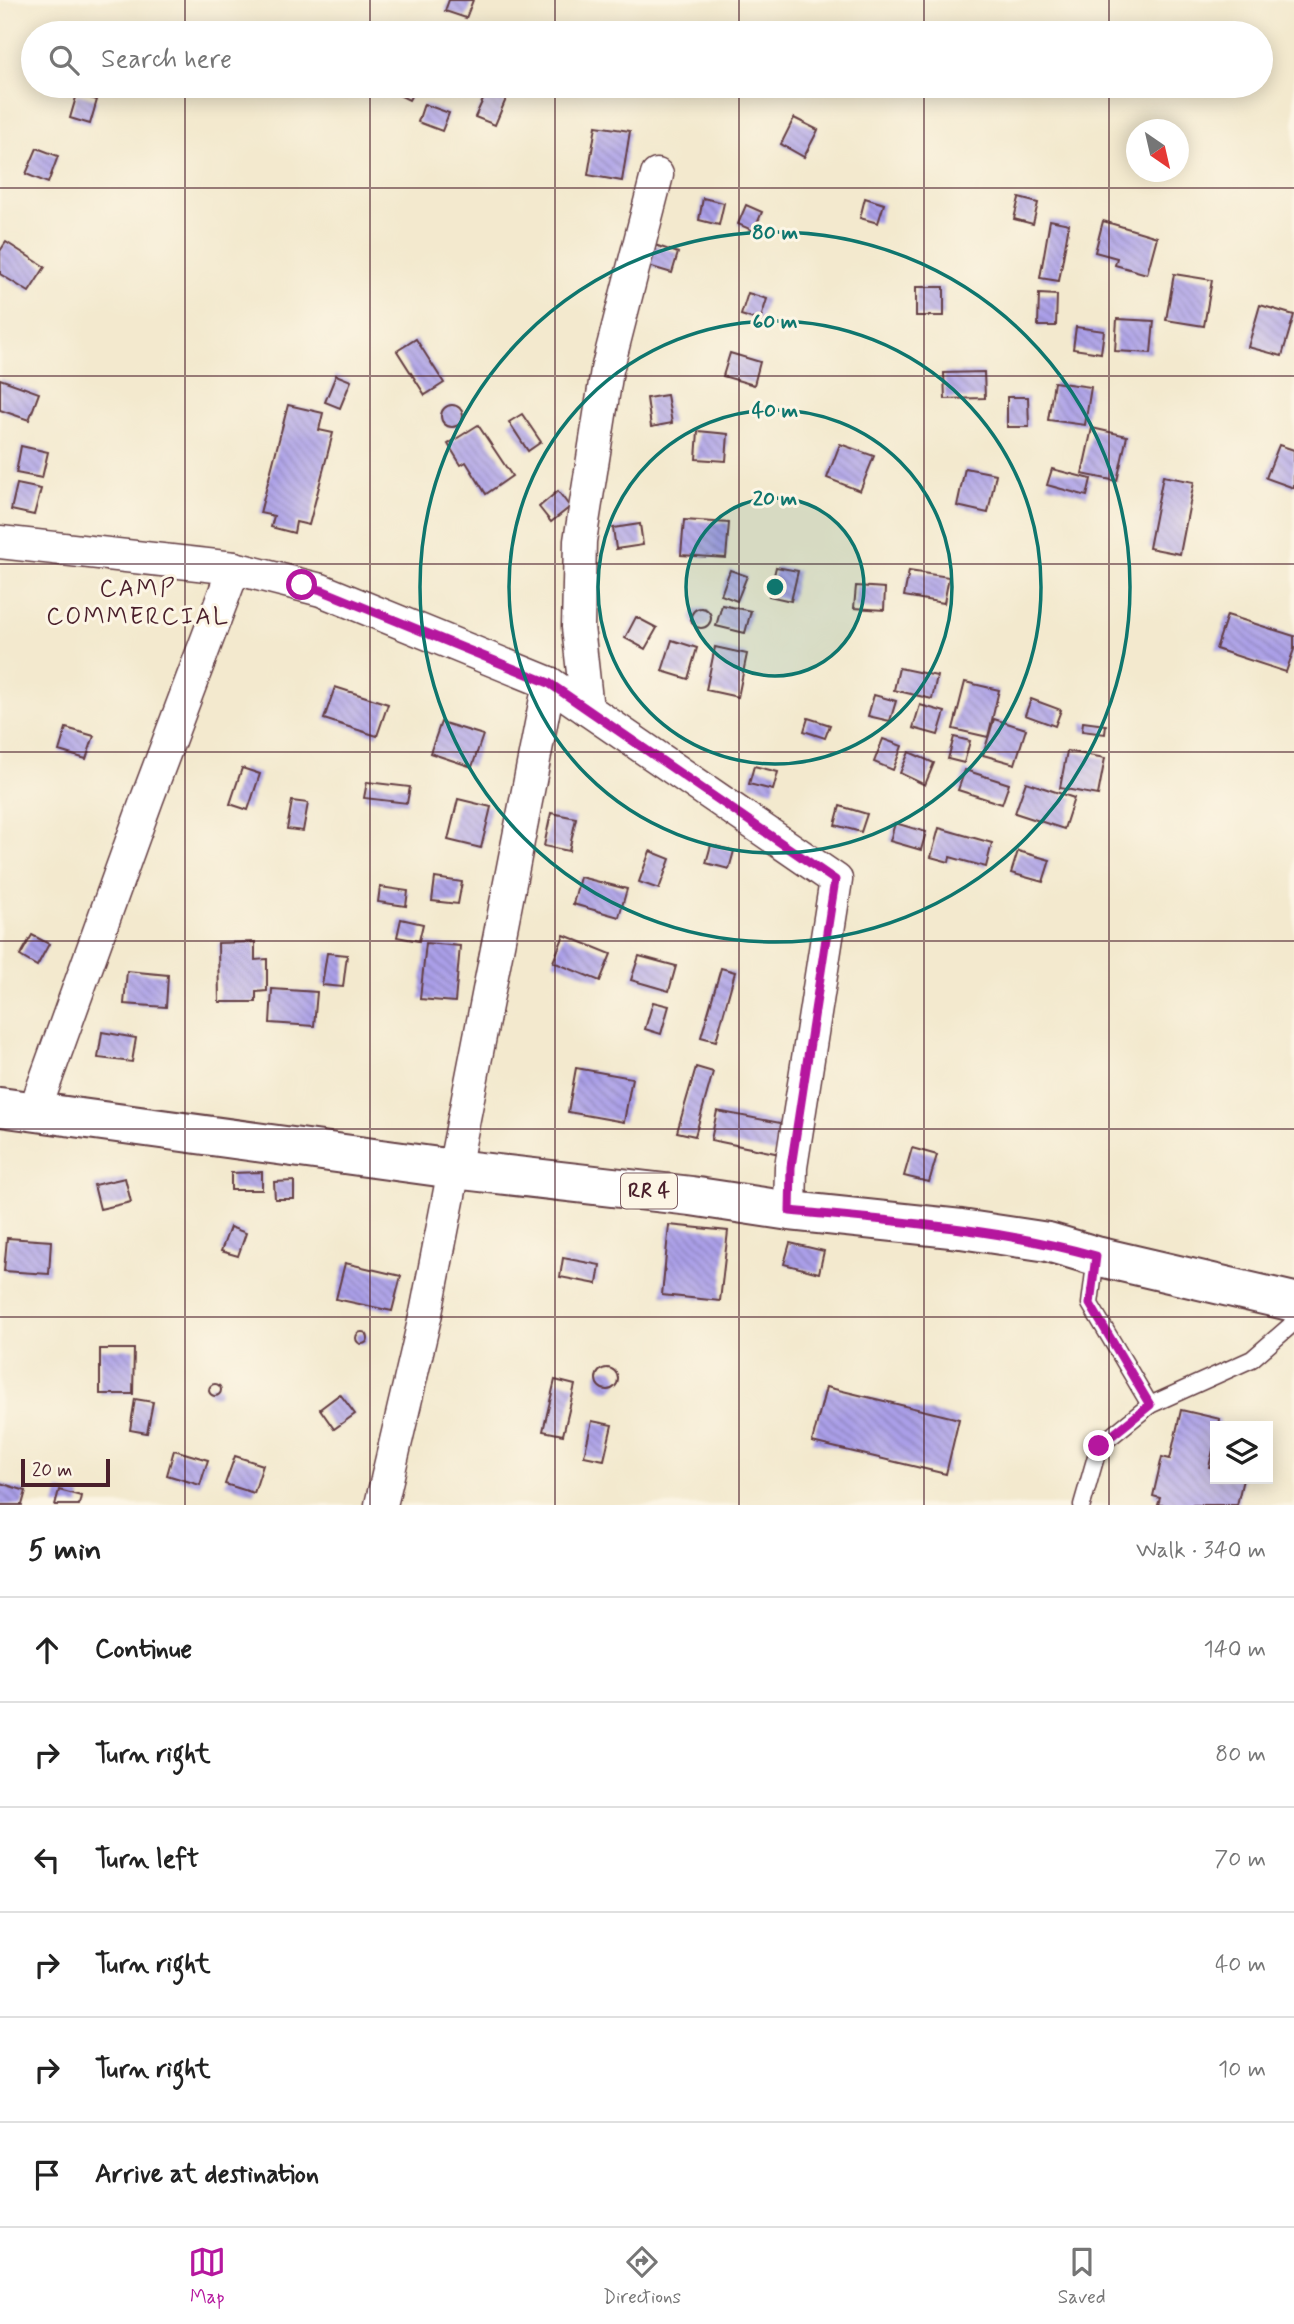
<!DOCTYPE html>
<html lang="en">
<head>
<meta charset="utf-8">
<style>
  body { margin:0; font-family:Mynerve,sans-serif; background:#f6f6f6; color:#222 }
  .controls { position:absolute; right:21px; bottom:21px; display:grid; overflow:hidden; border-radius:0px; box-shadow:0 4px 18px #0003 }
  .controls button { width:63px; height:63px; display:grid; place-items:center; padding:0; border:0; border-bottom:2px solid #e0e0e0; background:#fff; color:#222; font:35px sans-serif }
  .compass { position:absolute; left:1126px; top:119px; width:63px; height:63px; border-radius:50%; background:#fff; box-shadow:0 4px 18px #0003; rotate:146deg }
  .scale { position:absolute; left:21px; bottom:18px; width:89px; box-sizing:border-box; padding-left:7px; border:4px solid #4a1f2b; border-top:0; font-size:19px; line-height:24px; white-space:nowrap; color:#4a1f2b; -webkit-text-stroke:5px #fcf5e5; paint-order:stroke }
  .stop { position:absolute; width:21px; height:21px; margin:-16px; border:5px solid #b5179e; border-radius:50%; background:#fff }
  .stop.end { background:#b5179e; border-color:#fff; box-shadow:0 2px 7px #0008 }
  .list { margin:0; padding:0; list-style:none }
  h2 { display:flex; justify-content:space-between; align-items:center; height:91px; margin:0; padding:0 28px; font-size:30px }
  h2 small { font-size:23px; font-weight:400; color:#767676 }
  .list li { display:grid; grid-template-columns:46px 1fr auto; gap:21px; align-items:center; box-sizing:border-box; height:105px; padding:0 28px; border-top:2px solid #e0e0e0 }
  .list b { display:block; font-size:26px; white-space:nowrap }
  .list em { font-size:23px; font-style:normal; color:#767676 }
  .icon { flex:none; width:38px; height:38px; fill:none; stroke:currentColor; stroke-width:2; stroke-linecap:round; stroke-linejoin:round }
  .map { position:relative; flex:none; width:1294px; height:1505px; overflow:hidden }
  .search { position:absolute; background:#fff; box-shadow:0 4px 18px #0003; left:21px; right:21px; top:21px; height:77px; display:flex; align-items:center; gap:18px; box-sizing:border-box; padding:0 24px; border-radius:38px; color:#767676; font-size:26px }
  .sheet { height:721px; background:#fff }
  nav { display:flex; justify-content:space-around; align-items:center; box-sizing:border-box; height:98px; border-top:2px solid #e0e0e0; background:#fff; font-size:19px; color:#767676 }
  nav a { display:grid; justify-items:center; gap:4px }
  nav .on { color:#b5179e }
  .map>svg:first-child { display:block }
  .building { fill:url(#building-back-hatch) }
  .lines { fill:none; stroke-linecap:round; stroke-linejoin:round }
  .service-casing { stroke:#633d43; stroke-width:19 }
  .minor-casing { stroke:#633d43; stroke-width:35 }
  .primary-casing { stroke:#633d43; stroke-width:42 }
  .service { stroke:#fff; stroke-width:16 }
  .minor { stroke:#fff; stroke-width:32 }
  .primary { stroke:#fff; stroke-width:38 }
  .route { stroke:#b5179e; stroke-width:9 }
  .grid { fill:none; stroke:#4a1f2b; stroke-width:2; stroke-opacity:0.55 }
  .ring { fill:none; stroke:#0f766e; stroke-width:3.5 }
  .labels { text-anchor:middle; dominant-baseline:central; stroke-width:6; stroke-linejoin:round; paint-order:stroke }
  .shield { fill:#fcf5e5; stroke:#7f5f63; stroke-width:2 }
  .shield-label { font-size:21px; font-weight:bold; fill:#4a1f2b }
  .neighbourhood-label { font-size:24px; letter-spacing:2px; fill:#4a1f2b; stroke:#fcf5e5 }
  .centre { fill:#0f766e; stroke:#fcf5e5; stroke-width:3.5 }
  .ring-label { font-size:21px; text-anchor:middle; font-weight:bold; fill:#0f766e; stroke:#fcf5e5; stroke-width:6; stroke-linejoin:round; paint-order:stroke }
</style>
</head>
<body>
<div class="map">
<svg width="1294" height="1505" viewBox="0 0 1294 1505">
  <defs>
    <pattern id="building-back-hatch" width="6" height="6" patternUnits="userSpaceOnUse" patternTransform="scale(1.75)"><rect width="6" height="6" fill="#aa9fe8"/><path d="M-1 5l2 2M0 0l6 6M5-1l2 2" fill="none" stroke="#8c81bc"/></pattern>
  </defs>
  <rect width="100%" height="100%" fill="#fcf5e5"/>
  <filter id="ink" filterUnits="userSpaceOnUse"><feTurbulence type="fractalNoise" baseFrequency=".0143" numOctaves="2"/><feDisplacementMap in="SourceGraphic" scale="14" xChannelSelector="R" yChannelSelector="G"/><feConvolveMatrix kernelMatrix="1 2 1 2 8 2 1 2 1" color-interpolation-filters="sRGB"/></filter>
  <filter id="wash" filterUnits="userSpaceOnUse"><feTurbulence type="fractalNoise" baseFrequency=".00686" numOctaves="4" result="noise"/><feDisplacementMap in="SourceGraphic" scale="28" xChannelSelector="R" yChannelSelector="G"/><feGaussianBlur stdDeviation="1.57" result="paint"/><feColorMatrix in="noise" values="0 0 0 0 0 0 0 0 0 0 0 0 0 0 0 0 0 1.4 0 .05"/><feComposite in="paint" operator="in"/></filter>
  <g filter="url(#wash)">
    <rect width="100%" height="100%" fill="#f3e9ce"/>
    <g id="blocks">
      <g class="building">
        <polygon points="449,0 473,0 466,18 445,11"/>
        <polygon points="381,86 417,86 409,100"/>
        <polygon points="487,91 506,99 495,125 475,117"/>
        <polygon points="77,94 97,100 90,124 70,118"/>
        <polygon points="424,104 449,113 442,131 418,122"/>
        <polygon points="794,118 818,130 804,157 781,144"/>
        <polygon points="596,126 630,131 622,181 588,175"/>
        <polygon points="37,148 58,156 48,183 26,174"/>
        <polygon points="703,198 724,203 719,225 699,220"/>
        <polygon points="865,198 884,204 878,223 860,218"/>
        <polygon points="1019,198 1038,203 1033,224 1014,219"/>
        <polygon points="746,205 762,212 754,231 738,224"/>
        <polygon points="1050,220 1069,224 1059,281 1040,278"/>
        <polygon points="1103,221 1157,237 1147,274 1115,265 1117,258 1095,252"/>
        <polygon points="6,242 45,267 29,292 0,274 0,251"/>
        <polygon points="652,244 678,253 672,273 645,265"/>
        <polygon points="1174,274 1212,280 1204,326 1166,320"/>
        <rect x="916" y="287" width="28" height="29"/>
        <polygon points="748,293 767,299 760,321 741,315"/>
        <polygon points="1039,294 1057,295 1056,326 1038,326"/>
        <polygon points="1260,305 1294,315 1282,356 1248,347"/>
        <polygon points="1117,319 1154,321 1151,353 1115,351"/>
        <polygon points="1076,327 1104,331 1101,353 1073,349"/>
        <polygon points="416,339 444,383 425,395 397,351"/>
        <polygon points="730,353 760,362 754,385 723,376"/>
        <polygon points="984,372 985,398 945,399 944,373"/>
        <polygon points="336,375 351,381 340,408 325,402"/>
        <polygon points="0,379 39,393 29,420 0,410"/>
        <polygon points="1054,382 1091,387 1085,425 1048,420"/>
        <polygon points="667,395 672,423 651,427 647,398"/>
        <polygon points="1007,397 1028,397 1029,427 1007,427"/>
        <polygon points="288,405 323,413 319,430 333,433 309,525 296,522 294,533 271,527 274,516 260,513"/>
        <circle cx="452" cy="416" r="11"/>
        <polygon points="522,414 541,442 528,451 509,422"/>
        <polygon points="478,425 512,476 486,494 466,462 461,465 448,444"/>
        <polygon points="1092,428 1127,436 1117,481 1082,474"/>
        <polygon points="698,431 728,434 726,461 696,459"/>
        <polygon points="840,444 874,456 860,491 827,478"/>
        <polygon points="1279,445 1294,450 1294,488 1266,478"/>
        <polygon points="21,446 48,452 42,478 16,473"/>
        <polygon points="965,468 996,474 988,513 957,506"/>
        <polygon points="1052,469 1091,479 1087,496 1047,485"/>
        <polygon points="1163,476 1194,482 1180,554 1149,548"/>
        <polygon points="17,484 41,489 34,515 11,510"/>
        <polygon points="558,491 570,507 551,522 539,507"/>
        <polygon points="684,520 729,523 726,558 681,555"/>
        <polygon points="640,524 643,545 616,549 613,528"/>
        <polygon points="776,567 798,571 791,601 769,596"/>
        <polygon points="730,570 747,576 737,601 721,595"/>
        <polygon points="909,571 949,577 944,603 904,596"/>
        <polygon points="856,586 885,588 884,610 854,608"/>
        <polygon points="722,605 751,611 745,633 716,626"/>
        <circle cx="701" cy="618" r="10"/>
        <polygon points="1227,615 1294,636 1294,649 1286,672 1216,649"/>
        <polygon points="636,617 657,628 645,649 625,638"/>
        <polygon points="672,640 697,648 688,679 662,671"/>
        <polygon points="715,647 747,654 738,697 706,690"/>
        <polygon points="899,668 937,676 932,699 894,690"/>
        <polygon points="965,682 999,690 988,737 953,729"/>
        <polygon points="335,687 388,704 377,736 324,719"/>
        <polygon points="874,695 896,701 890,721 868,716"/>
        <polygon points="1031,699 1061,710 1055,726 1025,715"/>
        <polygon points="920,705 945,712 938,735 913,728"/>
        <polygon points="808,718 830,725 825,738 804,731"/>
        <polygon points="994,719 1026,729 1015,764 983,755"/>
        <polygon points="441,722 483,735 472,767 430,753"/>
        <polygon points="1083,722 1106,725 1105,734 1082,731"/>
        <polygon points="66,728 94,736 86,759 59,751"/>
        <polygon points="954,737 970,741 964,763 948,759"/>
        <polygon points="883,739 902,746 893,770 874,762"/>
        <polygon points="1067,751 1105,758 1098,795 1060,788"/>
        <polygon points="909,752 934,763 925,785 900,773"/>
        <polygon points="754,766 778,772 773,790 749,784"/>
        <polygon points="242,768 260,774 248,810 230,804"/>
        <polygon points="965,770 1009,784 1002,804 958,790"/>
        <polygon points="367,782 410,787 407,803 364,798"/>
        <polygon points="1026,782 1074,798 1064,829 1015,813"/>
        <polygon points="458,799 491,807 481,848 448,840"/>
        <polygon points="292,801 308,803 303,831 287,829"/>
        <polygon points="840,806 867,814 861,832 835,825"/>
        <polygon points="551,813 576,818 569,851 544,846"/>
        <polygon points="895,823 926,832 921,850 890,841"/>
        <polygon points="939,828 992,843 986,867 950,857 949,862 931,857"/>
        <polygon points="711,845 734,851 729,869 706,863"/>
        <polygon points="650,851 670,859 659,889 639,882"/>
        <polygon points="1018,851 1050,860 1043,882 1011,873"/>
        <polygon points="580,877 627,889 619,917 573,904"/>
        <polygon points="435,878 462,882 458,904 432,901"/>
        <polygon points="380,887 408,891 406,906 378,902"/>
        <polygon points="401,919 423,924 419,941 397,937"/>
        <polygon points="32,935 49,944 37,966 20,956"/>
        <polygon points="564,935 611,954 600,981 553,962"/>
        <polygon points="255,942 255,960 267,959 267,991 256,992 256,1002 219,1002 218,943"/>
        <polygon points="426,943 460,946 455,1002 420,999"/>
        <polygon points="327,953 347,955 343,987 322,985"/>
        <polygon points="639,956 676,966 669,991 631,980"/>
        <polygon points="721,968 735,972 716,1041 701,1037"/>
        <polygon points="127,971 168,975 166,1007 124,1004"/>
        <polygon points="272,989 317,992 314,1026 270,1023"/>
        <polygon points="653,1002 669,1006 661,1034 645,1029"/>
        <polygon points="102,1032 136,1038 132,1062 98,1058"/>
        <polygon points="696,1067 713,1072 695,1136 677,1132"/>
        <polygon points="576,1068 632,1078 624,1122 568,1112"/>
        <polygon points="717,1111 791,1125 785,1155 711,1140"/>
        <polygon points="912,1148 937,1155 929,1182 904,1176"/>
        <polygon points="262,1172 262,1190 231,1190 231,1173"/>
        <polygon points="125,1178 131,1202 100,1209 94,1185"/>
        <polygon points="294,1181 294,1199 275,1199 274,1182"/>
        <polygon points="669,1225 728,1231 720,1301 662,1295"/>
        <polygon points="230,1227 246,1233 238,1256 221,1251"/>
        <polygon points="7,1238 51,1241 49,1274 4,1271"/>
        <polygon points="790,1243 824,1251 819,1273 784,1264"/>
        <polygon points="563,1258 600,1265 597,1284 560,1277"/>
        <polygon points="345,1263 401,1276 392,1311 336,1299"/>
        <circle cx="362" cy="1338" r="6"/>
        <polygon points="100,1349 134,1349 133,1394 100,1394"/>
        <circle cx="607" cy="1379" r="11"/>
        <polygon points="555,1380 575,1385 563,1435 543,1431"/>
        <circle cx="215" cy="1390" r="6"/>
        <polygon points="826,1387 959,1419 946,1474 812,1442"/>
        <polygon points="340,1394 355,1414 334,1429 320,1409"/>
        <polygon points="135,1399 153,1402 147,1433 130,1430"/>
        <polygon points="1181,1410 1220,1419 1219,1426 1215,1426 1215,1442 1209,1467 1215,1468 1215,1479 1243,1479 1237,1505 1158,1505 1160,1498 1153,1496 1162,1457 1170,1459"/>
        <polygon points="592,1421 612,1425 604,1460 584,1456"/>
        <polygon points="174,1450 208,1460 200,1485 167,1475"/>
        <polygon points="235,1456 263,1465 254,1493 225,1484"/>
        <polygon points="0,1483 26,1491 22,1505 0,1505"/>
        <polygon points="59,1490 81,1496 79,1505 55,1505"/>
      </g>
    </g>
  </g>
  <g filter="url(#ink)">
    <use href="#blocks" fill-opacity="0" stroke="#633d43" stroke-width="2"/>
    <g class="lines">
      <defs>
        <g id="service">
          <polyline points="1096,1256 1090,1304 1150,1405"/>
          <polyline points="1082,1505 1099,1446 1150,1405 1252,1359 1290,1326 1294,1320"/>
        </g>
        <g id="minor">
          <polyline points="0,542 234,568"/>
          <polyline points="587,709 578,627 580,541 607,370 657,175"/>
          <polyline points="34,1112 147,799 234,568 321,590 549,683 836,880 791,1167 790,1211"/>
          <polyline points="381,1505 426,1313 549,683"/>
        </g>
        <polyline id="primary" points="0,1107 454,1169 691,1196 790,1211 961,1229 1048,1242 1096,1256 1294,1302"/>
      </defs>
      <use href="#service" class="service-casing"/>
      <use href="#minor" class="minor-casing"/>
      <use href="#primary" class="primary-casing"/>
      <use href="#service" class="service"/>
      <use href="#minor" class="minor"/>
      <use href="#primary" class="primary"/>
    </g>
  </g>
  <g class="lines" filter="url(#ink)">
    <path class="route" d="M302,585L321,590L549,683L835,880L791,1167L790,1211C893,1221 996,1228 1096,1256L1090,1304L1150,1405L1099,1446"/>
  </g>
  <path class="grid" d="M185,0V33M370,0V33M555,0V33M739,0V33M924,0V33M1109,0V33M185,86V1505M370,86V1505M555,86V1505M739,86V1505M924,86V1505M1109,86V1505M0,188H1294M0,376H1294M0,564H1294M0,752H1294M0,941H1294M0,1129H1294M0,1317H1294"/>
  <circle cx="775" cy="587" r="89" fill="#0f766e" fill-opacity=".12"/>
  <g class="ring">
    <circle cx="775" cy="587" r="89"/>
    <circle cx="775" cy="587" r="177"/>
    <circle cx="775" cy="587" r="266"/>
    <circle cx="775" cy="587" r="355"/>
  </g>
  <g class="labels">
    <rect class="shield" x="621" y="1173.5" width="56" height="35" rx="5"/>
    <g class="shield-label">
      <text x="649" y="1191">RR 4</text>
    </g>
    <g class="neighbourhood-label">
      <text x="138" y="589">CAMP<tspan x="138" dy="28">COMMERCIAL</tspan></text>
    </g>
  </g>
  <circle cx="775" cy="587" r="10" class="centre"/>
  <g class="ring-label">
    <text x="775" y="239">80 m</text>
    <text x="775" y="328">60 m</text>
    <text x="775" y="417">40 m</text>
    <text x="775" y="505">20 m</text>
  </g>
</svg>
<div class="controls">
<button><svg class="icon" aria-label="layers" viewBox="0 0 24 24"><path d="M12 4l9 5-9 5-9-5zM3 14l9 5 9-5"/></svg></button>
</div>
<svg class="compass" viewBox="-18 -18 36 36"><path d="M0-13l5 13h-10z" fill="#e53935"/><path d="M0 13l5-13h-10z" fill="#767676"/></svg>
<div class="scale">20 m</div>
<div class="stop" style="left:302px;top:585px"></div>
<div class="stop end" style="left:1099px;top:1446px"></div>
<div class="search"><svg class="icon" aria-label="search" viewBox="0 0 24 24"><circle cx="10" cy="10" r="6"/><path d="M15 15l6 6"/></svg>Search here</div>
</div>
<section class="sheet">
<h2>5 min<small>Walk · 340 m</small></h2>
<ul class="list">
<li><svg class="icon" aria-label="ahead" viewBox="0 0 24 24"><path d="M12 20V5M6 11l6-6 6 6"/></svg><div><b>Continue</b></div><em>140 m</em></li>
<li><svg class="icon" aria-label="right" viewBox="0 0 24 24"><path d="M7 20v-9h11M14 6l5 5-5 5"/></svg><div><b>Turn right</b></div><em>80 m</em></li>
<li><svg class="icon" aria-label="left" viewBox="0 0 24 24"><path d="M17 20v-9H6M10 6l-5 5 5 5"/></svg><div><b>Turn left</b></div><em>70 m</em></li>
<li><svg class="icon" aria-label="right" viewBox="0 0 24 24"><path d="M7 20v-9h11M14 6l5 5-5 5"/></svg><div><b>Turn right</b></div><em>40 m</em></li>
<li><svg class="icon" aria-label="right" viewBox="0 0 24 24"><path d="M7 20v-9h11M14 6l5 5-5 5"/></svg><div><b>Turn right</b></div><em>10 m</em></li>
<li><svg class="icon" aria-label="arrive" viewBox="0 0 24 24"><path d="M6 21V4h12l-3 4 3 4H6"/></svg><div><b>Arrive at destination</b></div></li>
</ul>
</section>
<nav>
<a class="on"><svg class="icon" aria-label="map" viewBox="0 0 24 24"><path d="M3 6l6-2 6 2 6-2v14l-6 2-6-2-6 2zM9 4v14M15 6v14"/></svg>Map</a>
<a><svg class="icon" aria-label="directions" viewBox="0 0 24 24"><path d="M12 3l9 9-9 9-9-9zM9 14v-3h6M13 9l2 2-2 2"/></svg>Directions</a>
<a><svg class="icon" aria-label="saved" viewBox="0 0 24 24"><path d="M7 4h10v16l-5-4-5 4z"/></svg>Saved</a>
</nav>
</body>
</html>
